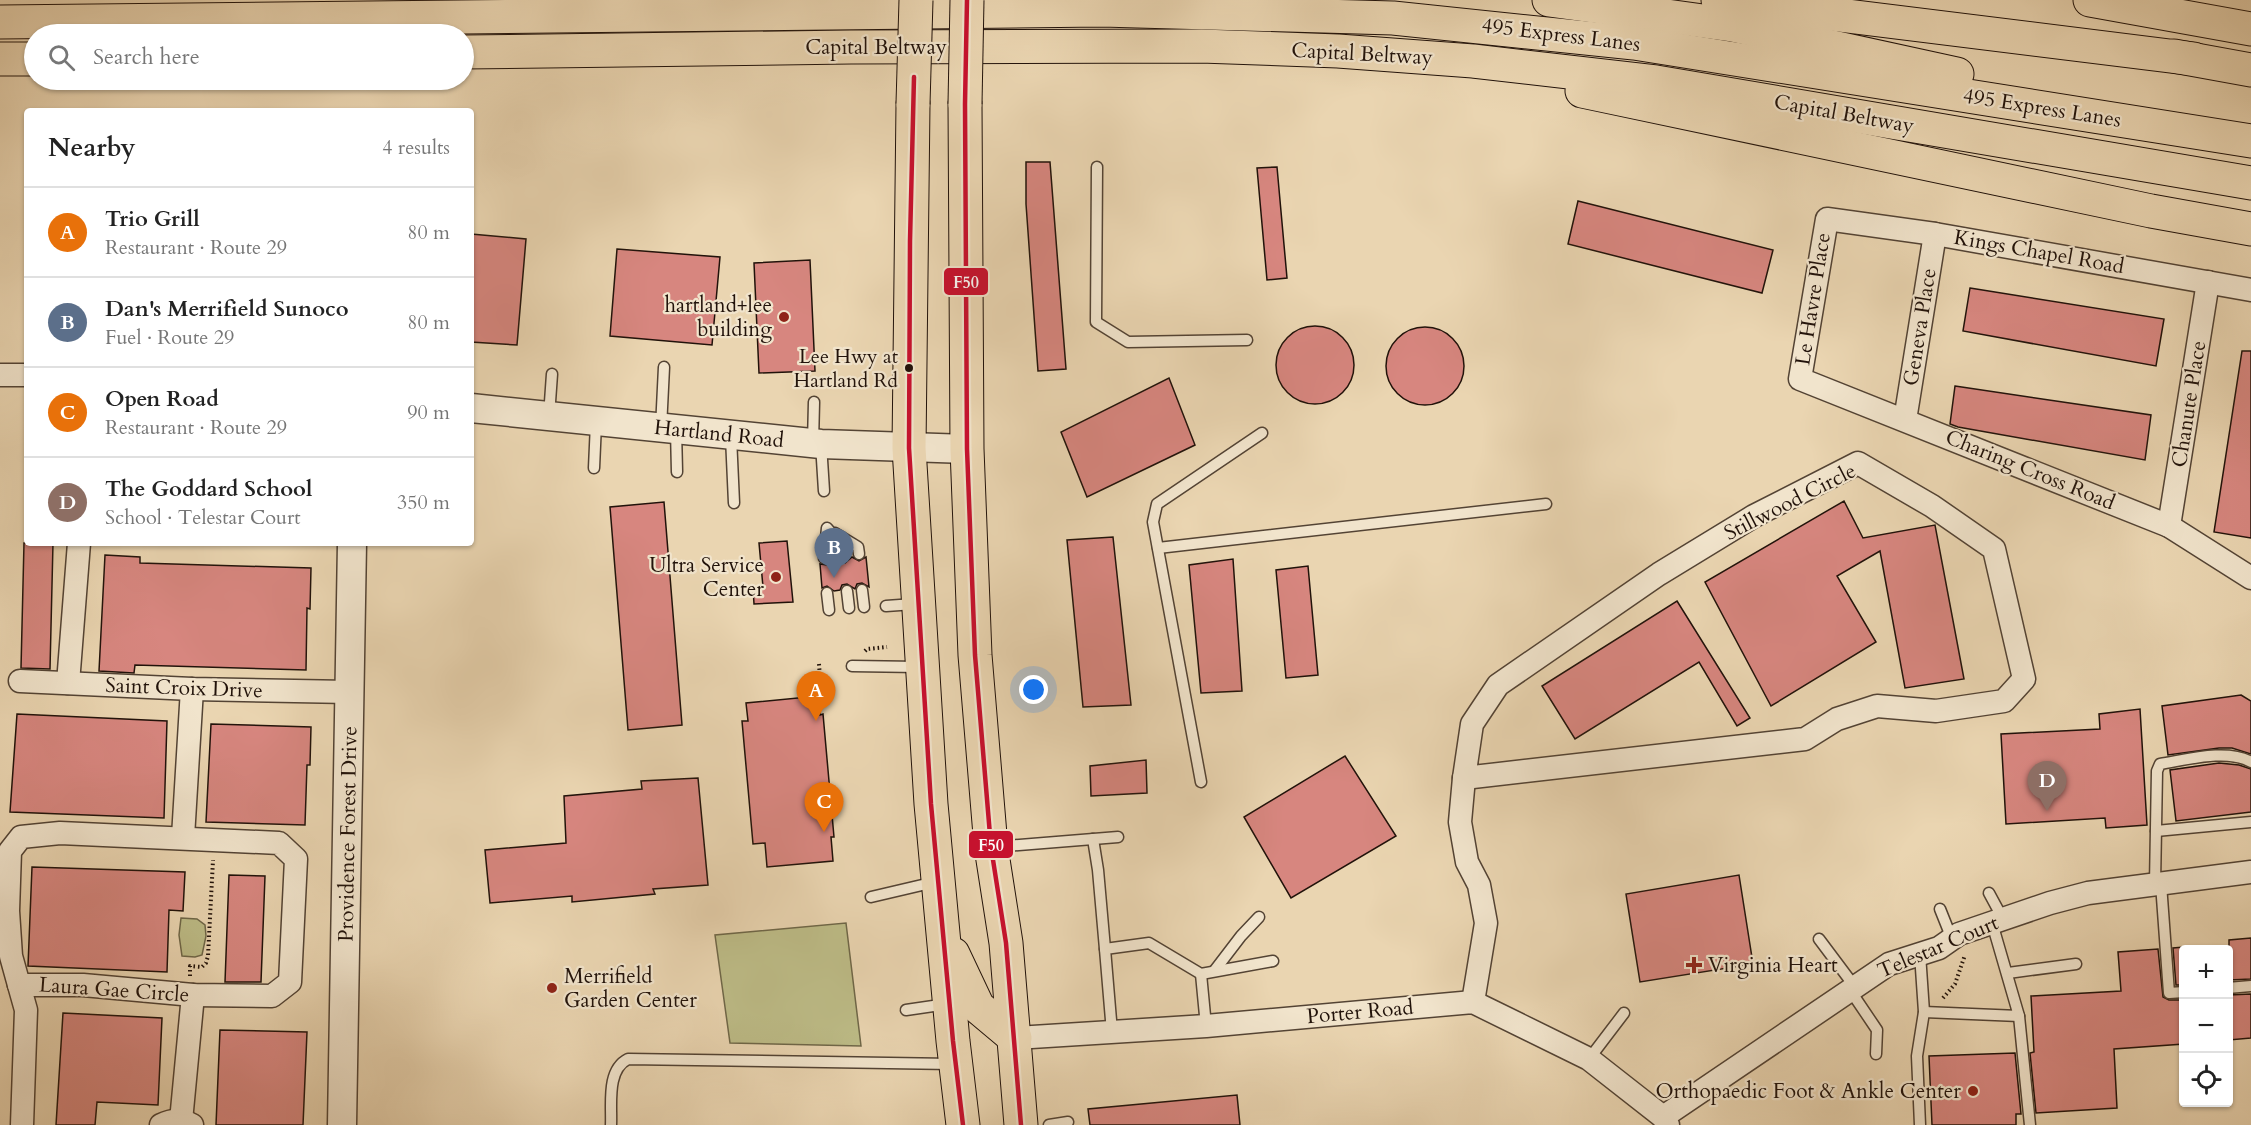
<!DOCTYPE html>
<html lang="en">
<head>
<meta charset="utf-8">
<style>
  body { margin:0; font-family:Cardo,serif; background:#f2f2f2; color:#222 }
  .controls { position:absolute; right:18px; bottom:18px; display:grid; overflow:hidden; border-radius:6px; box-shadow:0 2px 4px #0004 }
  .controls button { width:54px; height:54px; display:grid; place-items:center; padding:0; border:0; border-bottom:2px solid #e0e0e0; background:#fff; color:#222; font:30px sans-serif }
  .you { position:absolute; left:1034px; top:690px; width:21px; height:21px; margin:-15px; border:4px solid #fff; border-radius:50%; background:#1a73e8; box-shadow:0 0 0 9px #1a73e833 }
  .badge { display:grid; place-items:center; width:39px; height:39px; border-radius:50%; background:#8f2418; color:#fff; font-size:20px; font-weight:700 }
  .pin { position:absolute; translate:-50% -50px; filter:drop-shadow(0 2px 3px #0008) }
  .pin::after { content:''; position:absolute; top:32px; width:21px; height:18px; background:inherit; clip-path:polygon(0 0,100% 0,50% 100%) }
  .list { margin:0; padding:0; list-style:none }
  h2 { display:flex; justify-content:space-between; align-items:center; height:78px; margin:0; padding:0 24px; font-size:26px }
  h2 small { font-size:20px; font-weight:400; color:#767676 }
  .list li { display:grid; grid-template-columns:39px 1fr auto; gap:18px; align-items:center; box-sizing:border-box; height:90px; padding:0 24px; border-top:2px solid #e0e0e0 }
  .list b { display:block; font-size:22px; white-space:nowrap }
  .list p { margin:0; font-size:20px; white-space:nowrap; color:#767676 }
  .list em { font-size:20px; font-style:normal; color:#767676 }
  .icon { flex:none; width:33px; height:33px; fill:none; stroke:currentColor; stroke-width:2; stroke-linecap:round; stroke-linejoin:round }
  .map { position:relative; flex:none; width:2251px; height:1125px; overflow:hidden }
  .search { position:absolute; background:#fff; box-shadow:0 2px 4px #0004; left:24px; top:24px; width:450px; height:66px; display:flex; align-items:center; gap:15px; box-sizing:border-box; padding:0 21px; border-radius:33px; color:#767676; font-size:22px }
  .panel { position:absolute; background:#fff; box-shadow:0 2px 4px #0004; left:24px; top:108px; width:450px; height:438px; border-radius:6px }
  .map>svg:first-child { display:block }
  .green { fill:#bdbc87; stroke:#6f6748; stroke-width:1.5 }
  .building { fill:#d7867f; stroke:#21120a; stroke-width:1.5 }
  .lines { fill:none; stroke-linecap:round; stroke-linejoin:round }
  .service-casing { stroke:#534334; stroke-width:13 }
  .minor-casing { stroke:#534334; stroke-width:25 }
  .tertiary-casing { stroke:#534334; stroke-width:31 }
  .primary-casing { stroke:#21120a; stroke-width:35 }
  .motorway-casing { stroke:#21120a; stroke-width:35 }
  .path { stroke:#21120a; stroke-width:4; stroke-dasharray:1.5 3; stroke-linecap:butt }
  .service { stroke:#f1e4cc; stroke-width:10 }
  .minor { stroke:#f1e4cc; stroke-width:22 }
  .tertiary { stroke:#f1e4cc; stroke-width:28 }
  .primary { stroke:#ead5b1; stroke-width:33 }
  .motorway { stroke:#ead5b1; stroke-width:33 }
  .primary-bridge-casing { stroke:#21120a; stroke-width:35; stroke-linecap:butt }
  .primary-bridge { stroke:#ead5b1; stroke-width:33 }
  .bus-1-casing { stroke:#f1e4cc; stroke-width:9 }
  .bus-1 { stroke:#c8102e; stroke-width:4.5 }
  .poi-dot { fill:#8f2418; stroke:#f1e4cc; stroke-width:2 }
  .bus-dot { fill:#21120a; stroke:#f1e4cc; stroke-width:2 }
  .labels { text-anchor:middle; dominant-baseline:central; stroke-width:4.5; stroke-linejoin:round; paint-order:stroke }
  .bus-label { font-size:20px; fill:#21120a; stroke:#f1e4cc; text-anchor:end }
  .street-label { font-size:21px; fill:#21120a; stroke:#f1e4cc }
  .poi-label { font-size:21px; fill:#21120a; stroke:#f1e4cc; text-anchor:end }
  .line-badge { stroke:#f1e4cc; stroke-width:2 }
  .badge-label { font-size:16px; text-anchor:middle; font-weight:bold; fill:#fff }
</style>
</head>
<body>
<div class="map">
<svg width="2251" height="1125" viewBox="0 0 2251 1125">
  <rect width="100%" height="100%" fill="#ead5b1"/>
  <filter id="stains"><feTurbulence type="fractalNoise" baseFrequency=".00333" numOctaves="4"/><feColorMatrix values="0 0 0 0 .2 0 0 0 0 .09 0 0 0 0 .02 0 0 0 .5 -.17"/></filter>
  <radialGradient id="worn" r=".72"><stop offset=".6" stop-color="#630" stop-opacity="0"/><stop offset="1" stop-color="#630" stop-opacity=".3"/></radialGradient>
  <g class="green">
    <polygon points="181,918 197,919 205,925 206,936 202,955 195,957 182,956 179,935"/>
    <polygon points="846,923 861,1046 730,1043 715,935"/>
  </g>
  <g class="building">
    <polygon points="1026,162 1050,162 1066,369 1038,371 1026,204"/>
    <polygon points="1277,167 1287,278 1267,280 1257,168"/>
    <polygon points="1578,201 1773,250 1762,293 1568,244"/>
    <polygon points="471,234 526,239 517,345 471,342"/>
    <polygon points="617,249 720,257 712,345 610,336"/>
    <polygon points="810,260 815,371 759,373 754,263"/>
    <polygon points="1970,288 2164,319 2156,366 1963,331"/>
    <circle cx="1315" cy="365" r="39"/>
    <circle cx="1425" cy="366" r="39"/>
    <polygon points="2242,351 2251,351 2251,538 2214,532"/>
    <polygon points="1169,378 1195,445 1087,497 1061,432"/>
    <polygon points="1955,386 2151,415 2145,460 1958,427 1950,424"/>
    <polygon points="1844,501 1863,538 1935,525 1964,679 1905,688 1880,551 1837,576 1876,642 1771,706 1705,582"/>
    <polygon points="664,502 682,725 628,730 610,507"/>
    <polygon points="1113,537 1131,705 1083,707 1067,540"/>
    <polygon points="787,541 793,602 754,604 753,588 763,587 759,543"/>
    <polygon points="24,543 53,543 50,669 21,668"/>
    <polygon points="105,555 140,557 140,563 311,568 310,609 307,608 306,670 135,665 134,673 99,671"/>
    <polygon points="852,557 859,561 866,557 869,587 862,583 857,584 855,589 847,584 842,585 840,590 834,591 827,586 822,588 820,564 827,565 831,558 837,558 840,563 845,563"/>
    <polygon points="1233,559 1242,691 1201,693 1189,565"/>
    <polygon points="1308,566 1318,675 1286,678 1276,570"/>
    <polygon points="1677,601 1750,718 1737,726 1699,662 1575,739 1542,686"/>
    <polygon points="2241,695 2251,701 2251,754 2232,748 2219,748 2168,755 2162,706"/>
    <polygon points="818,696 820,715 823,714 834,837 831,837 833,861 767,867 765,843 753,844 742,721 748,721 746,703"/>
    <polygon points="2140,709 2147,825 2106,828 2105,818 2006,824 2001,734 2100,729 2099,714"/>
    <polygon points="17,714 167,721 164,818 10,812"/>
    <polygon points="211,724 311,727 310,765 307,765 305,825 206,822"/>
    <polygon points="1345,756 1396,836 1291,898 1244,817"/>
    <polygon points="1146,760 1147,793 1091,796 1090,766"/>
    <polygon points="2219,763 2239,765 2251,769 2251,812 2176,821 2170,770"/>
    <polygon points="698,778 708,885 653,889 655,894 572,902 572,896 490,903 485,850 566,843 564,796 642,789 641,781"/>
    <polygon points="32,867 185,872 183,911 169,910 167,972 28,966"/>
    <polygon points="229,875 265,876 261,982 225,982"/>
    <polygon points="1739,875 1753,964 1640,982 1626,894"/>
    <polygon points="2251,938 2251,979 2229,980 2229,940"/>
    <polygon points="2184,947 2184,985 2176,985 2173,948"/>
    <polygon points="2158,949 2163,997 2169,1000 2184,1000 2184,1044 2114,1049 2117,1108 2036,1113 2030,1053 2034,1052 2031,996 2121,991 2118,952"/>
    <polygon points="2251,994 2251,1038 2229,1040 2229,995"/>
    <polygon points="63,1013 162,1018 158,1105 97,1102 95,1125 56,1125"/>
    <polygon points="220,1030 307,1032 303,1125 216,1125"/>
    <polygon points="2015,1053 2021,1114 2016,1114 2016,1125 1932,1125 1929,1056"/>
    <polygon points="1237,1095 1240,1125 1090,1125 1088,1109"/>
  </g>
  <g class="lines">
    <defs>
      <g id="service">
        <polyline points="1097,167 1096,322 1128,342 1247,340"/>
        <polyline points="549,416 552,374"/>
        <polyline points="661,428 664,367"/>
        <polyline points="676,430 677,472"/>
        <polyline points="731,437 734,503"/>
        <polyline points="813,443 814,402"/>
        <polyline points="821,444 824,491"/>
        <polyline points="594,468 596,423"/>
        <polyline points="835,533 858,547 859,554"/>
        <polyline points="1158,548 1546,504"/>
        <polyline points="824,558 827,528 843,547 844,556"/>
        <polyline points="862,590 864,607"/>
        <polyline points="847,591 849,608"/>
        <polyline points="827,593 829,610"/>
        <polyline points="886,606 914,604"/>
        <polyline points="852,666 918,667"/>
        <polyline points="1201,782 1153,522 1157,504 1262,433"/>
        <polyline points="2156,831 2251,822"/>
        <polyline points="1093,839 1098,870 1105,949"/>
        <polyline points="993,847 1118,837"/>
        <path d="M2155,884L2157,771L2160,764C2186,760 2227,748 2251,762"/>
        <polyline points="2161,884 2169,993 2184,992"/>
        <polyline points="1989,893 2003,919"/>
        <polyline points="871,897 935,882"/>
        <polyline points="1940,909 1952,939"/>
        <polyline points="1819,939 1855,987"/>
        <polyline points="1920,954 1924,1012 1917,1056 1920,1125"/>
        <polyline points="1215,970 1241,936 1259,917"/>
        <polyline points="2008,973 2076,964"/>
        <polyline points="1201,974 1206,1026"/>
        <polyline points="2228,988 2251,986"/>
        <polyline points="1850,990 1877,1030 1876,1054"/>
        <polyline points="906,1010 947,1004"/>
        <polyline points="1924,1012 2019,1016 1992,923"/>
        <polyline points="2019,1016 2030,1125"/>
        <polyline points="1112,1032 1105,949 1149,943 1201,974 1273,961"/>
        <polyline points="1589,1059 1624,1013"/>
        <path d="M611,1125C612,1105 606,1070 628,1059L952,1064"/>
        <polyline points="1049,1125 1068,1122"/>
      </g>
      <g id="minor">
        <polyline points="2251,290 1935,234 1827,219 1800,379 2169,526 2251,578"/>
        <polyline points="0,375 27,375"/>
        <polyline points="1905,420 1935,234"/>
        <polygon points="1858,463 1932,506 1994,549 2024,679 2004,701 1936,711 1877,706 1837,719 1805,739 1464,778 1472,724 1498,685 1659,574 1754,516"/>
        <polyline points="2169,526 2208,282"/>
        <polyline points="20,681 192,689 349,692"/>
        <polyline points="68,683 79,543"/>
        <polyline points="1464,778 1460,822 1467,862 1479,885 1486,923 1473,1002"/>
        <polygon points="60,833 279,843 296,859 290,982 272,996 193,995 83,985 19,985 11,956 8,911 10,851 21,837"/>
        <polyline points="183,837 192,689"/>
        <polyline points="19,985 26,1010 22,1125"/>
        <polyline points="1015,1038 1206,1026 1473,1002 1589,1059 1663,1117 1668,1125"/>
        <polyline points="1663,1117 1889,964 1939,948 1959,934 2050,903 2088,893 2251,872"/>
        <polyline points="181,1121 193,995"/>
        <path d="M161,1125C171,1120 182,1119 192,1125"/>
      </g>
      <g id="tertiary">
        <polyline points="471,408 821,444 967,449"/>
        <polyline points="342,1125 352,543"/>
      </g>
      <g id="primary">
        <polyline points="913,104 909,448 931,804 953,1041 963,1125"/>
        <polyline points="965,104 967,449 975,655 991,847 1006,943 1021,1125"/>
        <polyline points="953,954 978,1007 1015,1038"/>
      </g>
      <g id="motorway">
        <polyline points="1549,0 1732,25 1957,74"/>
        <polyline points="1718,0 2194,59"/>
        <polyline points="2090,0 2251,29"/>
        <polyline points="0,22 1102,10 1393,18 1634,43 2251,141"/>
        <polyline points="464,52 851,47 1201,46 1338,51 1473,61 1656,82 2251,183"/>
        <polyline points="2174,56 2251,70"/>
        <polyline points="0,59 34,59"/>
        <polyline points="1582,91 2151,211 2251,229"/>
      </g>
    </defs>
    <use href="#service" class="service-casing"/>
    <use href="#minor" class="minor-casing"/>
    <use href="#tertiary" class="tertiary-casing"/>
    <use href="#primary" class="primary-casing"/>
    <use href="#motorway" class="motorway-casing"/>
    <g class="path">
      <polyline points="865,651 867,649 887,647"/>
      <polyline points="819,664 822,707"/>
      <polyline points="190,976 190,966 202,967 206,963 208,956 213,860"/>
      <polyline points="1943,998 1955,984 1965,955"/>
    </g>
    <use href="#service" class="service"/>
    <use href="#minor" class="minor"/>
    <use href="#tertiary" class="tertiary"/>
    <use href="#primary" class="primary"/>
    <use href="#motorway" class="motorway"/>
    <defs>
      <g id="primary-bridge">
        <polyline points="913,104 916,0"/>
        <polyline points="965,104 967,0"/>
      </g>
    </defs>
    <use href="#primary-bridge" class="primary-bridge-casing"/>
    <use href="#primary-bridge" class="primary-bridge"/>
    <defs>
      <g id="bus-1">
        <polyline points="967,0 965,104 967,449 975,655 991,847 1006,943 1021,1125"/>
        <polyline points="914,77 910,241 909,448 931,804 953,1041 963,1125"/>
      </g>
    </defs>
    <use href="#bus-1" class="bus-1-casing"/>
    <use href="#bus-1" class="bus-1"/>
  </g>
  <g class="poi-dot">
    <circle cx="784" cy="317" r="6"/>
    <circle cx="776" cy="577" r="6"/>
    <path d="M1691 956h6v6h6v6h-6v6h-6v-6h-6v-6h6z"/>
    <circle cx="552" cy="988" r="6"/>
    <circle cx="1973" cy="1091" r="6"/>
  </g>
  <circle class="bus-dot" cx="909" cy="368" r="5"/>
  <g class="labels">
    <g class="bus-label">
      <text x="898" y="356">Lee Hwy at<tspan x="898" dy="24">Hartland Rd</tspan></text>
    </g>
    <g class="street-label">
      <text transform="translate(1561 35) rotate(7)">495 Express Lanes</text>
      <text x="876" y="47">Capital Beltway</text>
      <text transform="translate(1362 54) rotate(3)">Capital Beltway</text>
      <text transform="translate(2042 108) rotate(9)">495 Express Lanes</text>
      <text transform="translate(1844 114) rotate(10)">Capital Beltway</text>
      <text transform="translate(2039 252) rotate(10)">Kings Chapel Road</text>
      <text transform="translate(1813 299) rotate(-81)">Le Havre Place</text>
      <text transform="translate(1920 327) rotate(-81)">Geneva Place</text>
      <text transform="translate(2189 404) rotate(-81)">Chanute Place</text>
      <text transform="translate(719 434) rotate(6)">Hartland Road</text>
      <text transform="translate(2030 470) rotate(22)">Charing Cross Road</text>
      <text transform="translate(1790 502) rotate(-27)">Stillwood Circle</text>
      <text transform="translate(184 688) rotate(2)">Saint Croix Drive</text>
      <text transform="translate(348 834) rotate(-89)">Providence Forest Drive</text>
      <text transform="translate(1938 947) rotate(-23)">Telestar Court</text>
      <text transform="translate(114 990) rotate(4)">Laura Gae Circle</text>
      <text transform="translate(1360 1012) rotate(-5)">Porter Road</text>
    </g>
    <g class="poi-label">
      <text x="772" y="305">hartland+lee<tspan x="772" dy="24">building</tspan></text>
      <text x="764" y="565">Ultra Service<tspan x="764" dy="24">Center</tspan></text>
      <text x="1708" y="965" text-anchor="start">Virginia Heart</text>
      <text x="564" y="976" text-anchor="start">Merrifield<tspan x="564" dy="24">Garden Center</tspan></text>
      <text x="1961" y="1091">Orthopaedic Foot &amp; Ankle Center</text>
    </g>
  </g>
  <g class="line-badge">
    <rect x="943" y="267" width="46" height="29" rx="6" fill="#c8102e"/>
    <rect x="968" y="830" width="46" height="29" rx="6" fill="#c8102e"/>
  </g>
  <g class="badge-label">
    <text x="966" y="288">F50</text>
    <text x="991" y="851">F50</text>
  </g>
  <rect width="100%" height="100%" filter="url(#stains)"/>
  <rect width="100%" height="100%" fill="url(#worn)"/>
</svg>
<div class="controls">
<button>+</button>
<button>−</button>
<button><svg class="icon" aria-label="locate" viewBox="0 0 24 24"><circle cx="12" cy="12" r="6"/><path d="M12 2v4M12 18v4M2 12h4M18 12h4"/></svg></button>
</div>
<div class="you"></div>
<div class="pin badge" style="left:816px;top:721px;background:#e8710a">A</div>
<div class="pin badge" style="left:834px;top:578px;background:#5c6f8a">B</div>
<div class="pin badge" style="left:824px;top:832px;background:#e8710a">C</div>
<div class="pin badge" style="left:2047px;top:811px;background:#8d6e63">D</div>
<div class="search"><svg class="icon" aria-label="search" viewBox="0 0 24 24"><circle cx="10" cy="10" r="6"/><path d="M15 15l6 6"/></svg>Search here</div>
<section class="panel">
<h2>Nearby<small>4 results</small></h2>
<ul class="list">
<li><span class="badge" style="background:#e8710a">A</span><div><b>Trio Grill</b><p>Restaurant · Route 29</p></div><em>80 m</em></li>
<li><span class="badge" style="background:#5c6f8a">B</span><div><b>Dan's Merrifield Sunoco</b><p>Fuel · Route 29</p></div><em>80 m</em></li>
<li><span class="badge" style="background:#e8710a">C</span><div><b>Open Road</b><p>Restaurant · Route 29</p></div><em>90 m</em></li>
<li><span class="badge" style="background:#8d6e63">D</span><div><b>The Goddard School</b><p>School · Telestar Court</p></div><em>350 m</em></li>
</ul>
</section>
</div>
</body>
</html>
